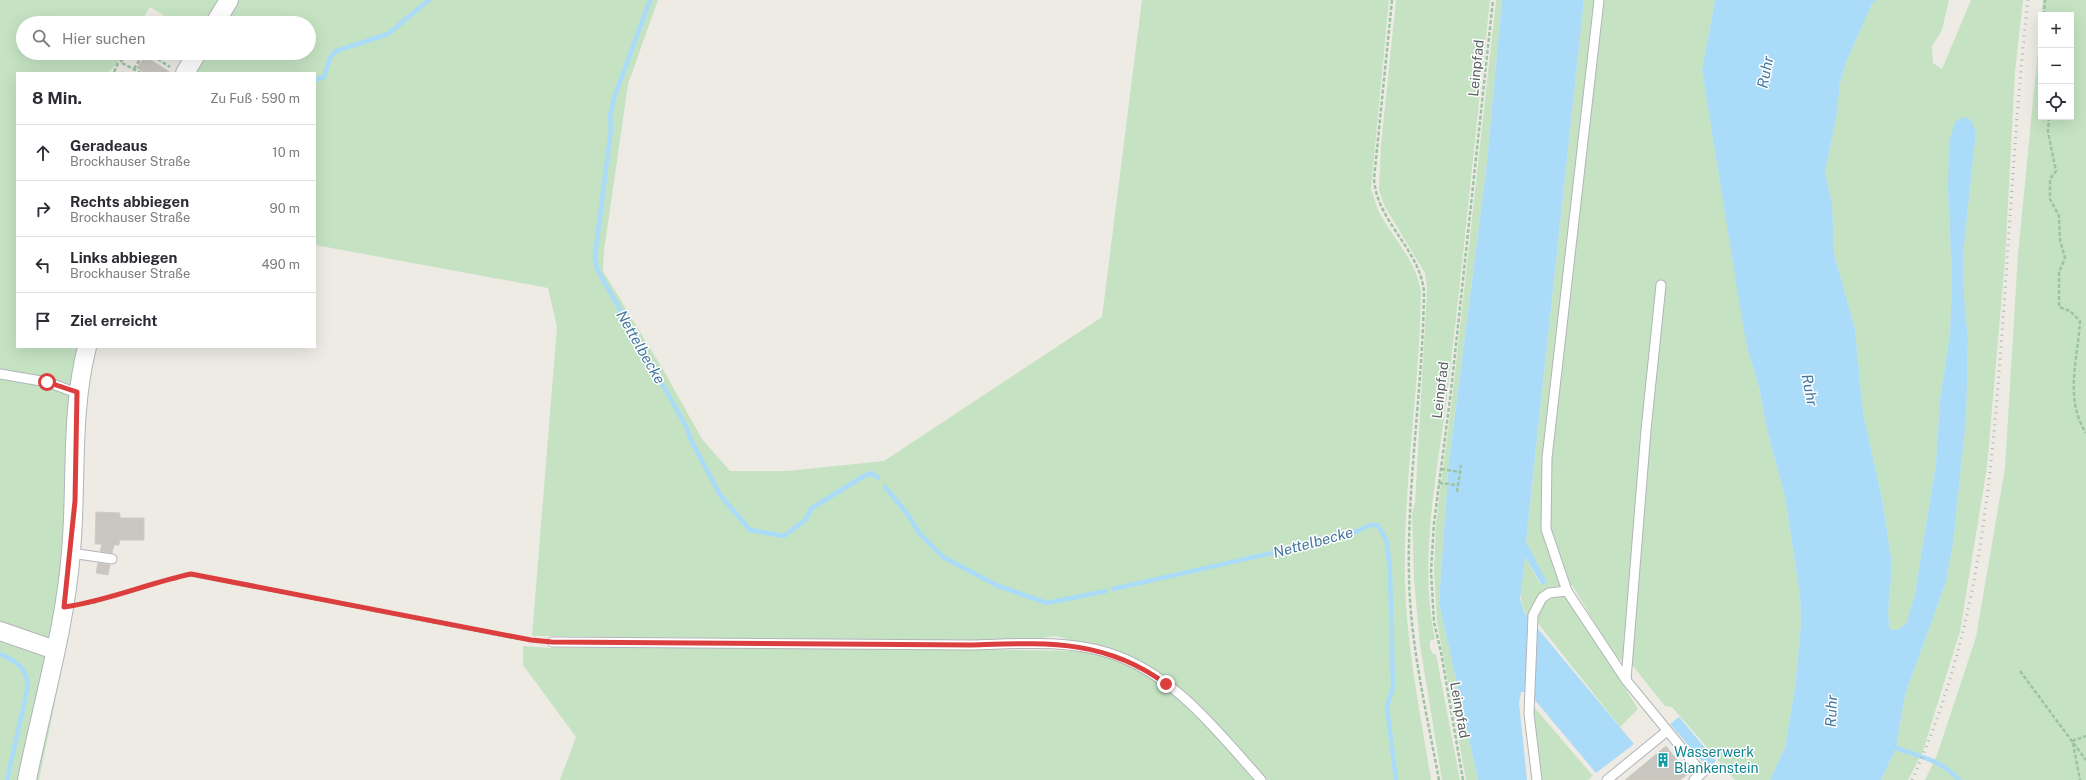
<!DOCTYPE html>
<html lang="de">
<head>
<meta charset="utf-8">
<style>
  body { margin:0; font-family:"Public Sans",sans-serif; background:#f2f2f3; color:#2b2b33 }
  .controls { position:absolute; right:12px; top:12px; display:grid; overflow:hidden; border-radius:0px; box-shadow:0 4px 16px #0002 }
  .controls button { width:36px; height:36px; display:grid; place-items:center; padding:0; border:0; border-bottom:1px solid #e1e1e2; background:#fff; color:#2b2b33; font:20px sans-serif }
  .stop { position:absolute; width:12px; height:12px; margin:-9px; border:3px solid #db3e3d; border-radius:50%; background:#fff }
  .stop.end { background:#db3e3d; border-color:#fff; box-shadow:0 1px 4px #0008 }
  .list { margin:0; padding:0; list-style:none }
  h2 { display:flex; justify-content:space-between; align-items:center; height:52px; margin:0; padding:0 16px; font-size:17px }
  h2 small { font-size:13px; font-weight:400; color:#7c7c81 }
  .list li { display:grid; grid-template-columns:26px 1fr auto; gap:12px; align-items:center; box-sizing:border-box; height:56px; padding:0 16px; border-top:1px solid #e1e1e2 }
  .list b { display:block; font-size:15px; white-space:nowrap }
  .list p { margin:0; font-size:13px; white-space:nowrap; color:#7c7c81 }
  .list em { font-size:13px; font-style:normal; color:#7c7c81 }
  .icon { flex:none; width:22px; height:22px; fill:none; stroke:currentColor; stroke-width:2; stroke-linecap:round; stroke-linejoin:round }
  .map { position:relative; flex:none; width:2086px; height:780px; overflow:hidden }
  .search { position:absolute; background:#fff; box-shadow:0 4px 16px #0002; left:16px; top:16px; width:300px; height:44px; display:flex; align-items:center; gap:10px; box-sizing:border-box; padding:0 14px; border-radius:22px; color:#7c7c81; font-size:15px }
  .panel { position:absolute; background:#fff; box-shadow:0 4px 16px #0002; left:16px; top:72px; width:300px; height:276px; border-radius:0px }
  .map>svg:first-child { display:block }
  .green { fill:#c5e3c3; fill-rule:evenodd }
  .water { fill:#aadbf8 }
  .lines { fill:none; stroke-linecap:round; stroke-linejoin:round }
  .stream { stroke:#aadbf8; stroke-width:4.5 }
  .building { fill:#c9c5c0; stroke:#d1ccc3 }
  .lane-casing { stroke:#b1b5b8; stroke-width:11 }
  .street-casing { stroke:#b1b5b8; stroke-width:20 }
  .path { stroke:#9cc4a4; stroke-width:2.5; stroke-dasharray:4 2; stroke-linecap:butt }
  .lane { stroke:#fff; stroke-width:9 }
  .street { stroke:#fff; stroke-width:18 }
  .rail { stroke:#b2b3b3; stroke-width:3; stroke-dasharray:1 5; stroke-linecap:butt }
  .route { stroke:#db3e3d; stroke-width:5 }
  .labels { text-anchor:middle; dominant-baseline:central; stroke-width:3; stroke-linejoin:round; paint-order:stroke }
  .street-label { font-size:14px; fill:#5c6063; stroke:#fff }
  .culture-label { font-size:14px; fill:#0d838f; stroke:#fff; text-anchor:start }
  .water-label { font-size:15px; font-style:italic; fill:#4578a0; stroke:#fff }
</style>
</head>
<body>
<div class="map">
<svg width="2086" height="780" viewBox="0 0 2086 780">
  <rect width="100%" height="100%" fill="#edebe4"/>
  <g class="green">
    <polygon points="0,0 218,0 204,23 176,23 150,7 140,23 23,23 23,53 123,53 117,63 108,73 17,73 17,347 80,347 61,593 50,643 0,627"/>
    <path d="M233,0H658L628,84L604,251L603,271L664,371L702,439L730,471H787L884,461L1102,317L1142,0H1389L1371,189C1374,196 1375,203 1378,210C1392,238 1416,259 1421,292C1420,387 1403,483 1405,579C1406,643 1421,716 1431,780H1268L1186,695L1168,679L1147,665L1128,656L1056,636L1025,640L1001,641L532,636L557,327L548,288L315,245V73H193L204,53H309V23H220Z"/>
    <path d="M1396,0H1490C1476,126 1464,253 1449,379C1440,464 1417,553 1435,639L1430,641V648L1433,654H1436L1460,780H1442L1420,645L1414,580L1412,513L1415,503L1427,289L1425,273L1385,207L1379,190L1381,145Z"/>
    <polygon points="1496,0 1502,0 1486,172 1449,461 1439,603 1478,780 1466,780 1437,622 1434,570 1436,522 1453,391"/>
    <path d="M1584,0H1715L1702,70L1748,351L1759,387L1768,434L1785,496L1800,596L1801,624L1795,688L1785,747L1770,780H1735L1672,707L1665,706L1632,665L1616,658L1572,585C1540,589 1541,588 1528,617C1515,601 1523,576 1525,557L1541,585L1526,543Z"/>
    <polygon points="1876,0 1949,0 1942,30 1932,46 1933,63 1942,69 1971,0 2023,0 2015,72 2005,260 1987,467 1960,631 1923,751 1908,780 1881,780 1896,748 1905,695 1946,582 1953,544 1966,419 1968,341 1964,296 1963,255 1976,132 1948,190 1952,278 1950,334 1940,399 1936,463 1915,594 1906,624 1897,630 1890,629 1888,614 1892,564 1882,498 1863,413 1855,329 1834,253 1832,203 1825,172 1836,119 1840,83 1846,62 1872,4"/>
    <path d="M2043,0H2086V780H1925L1937,755L1976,637L2005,468L2018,254ZM2041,15H2071V117H2041Z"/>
    <path d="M1556,597H1568L1638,709L1620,727L1537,622C1538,608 1543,601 1556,597Z"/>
    <polygon points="68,630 70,630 39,780 33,780"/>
    <polygon points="0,637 47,654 18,780 0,780"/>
    <path d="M523,646L550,648L801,647L1080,651C1096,655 1113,657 1128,664C1179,688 1219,738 1256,780H560L576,737L523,665Z"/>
    <polygon points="1534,707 1593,776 1588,780 1539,780 1531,711"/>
  </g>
  <g class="water">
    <polygon points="1502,0 1584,0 1526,542 1547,582 1542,585 1525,557 1520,599 1524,612 1634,744 1596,773 1534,699 1525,692 1521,692 1519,703 1527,780 1478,780 1439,603 1449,461 1486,172"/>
    <polygon points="1715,0 1876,0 1872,4 1846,62 1840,83 1836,119 1825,172 1832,203 1834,253 1855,329 1863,413 1882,498 1892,564 1888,614 1890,629 1897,630 1906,624 1915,594 1936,463 1940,399 1950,334 1952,278 1948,190 1949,142 1955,122 1964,117 1971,120 1976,132 1963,255 1964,296 1968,341 1966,419 1953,544 1946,582 1905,695 1896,748 1881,780 1770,780 1785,747 1795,688 1801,624 1800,596 1785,496 1768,434 1759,387 1748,351 1743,325 1702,70"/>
    <polygon points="1679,717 1716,761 1708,768 1670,724"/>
  </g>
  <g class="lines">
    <g class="stream">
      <polyline points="650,0 614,98 610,116 611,129 595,256 597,269 687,428 690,438 720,495 750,530 784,536 805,520 812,508 864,476 871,473 878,478"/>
      <polyline points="315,80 324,77 330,58 336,51 388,34 429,0"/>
      <polyline points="885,487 906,512 920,534 943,557 998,586 1047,603 1106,591"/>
      <polyline points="1113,589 1347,536 1370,525 1378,525 1387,542 1390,572 1393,687 1387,707 1396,780"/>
      <path d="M0,654C15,660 27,668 28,686L7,780"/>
      <path d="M1896,748C1919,756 1943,761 1959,780"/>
    </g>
  </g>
  <g class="building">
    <polygon points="145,56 171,73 145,73 137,68"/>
    <polygon points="96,512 120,513 120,518 144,518 144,540 120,540 119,545 114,545 112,553 100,551 102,544 95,544"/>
    <polygon points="98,563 110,565 108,575 96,573"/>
    <polygon points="1666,746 1688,774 1680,780 1625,780"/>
  </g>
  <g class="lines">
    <defs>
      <g id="lane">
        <polyline points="0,374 47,382 77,393"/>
        <polyline points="71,553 112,559"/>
        <polyline points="1567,591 1546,529 1547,458 1599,0"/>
        <path d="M552,642L971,645C1016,644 1065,639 1109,653C1173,673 1218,732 1261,780"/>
        <polyline points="1626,680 1646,430 1661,285"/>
        <polyline points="1537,780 1529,714 1533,615 1542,598 1549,593 1567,591 1626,680 1702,773 1694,780"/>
        <polyline points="1607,780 1667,731"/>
      </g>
      <g id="street">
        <polyline points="215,23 229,0"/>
        <polyline points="185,73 197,53"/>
        <polyline points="0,631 55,650"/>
        <path d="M27,780C42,704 65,629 71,552C77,483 70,414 87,347"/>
      </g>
    </defs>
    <use href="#lane" class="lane-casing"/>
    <use href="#street" class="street-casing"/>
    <g class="path">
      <path d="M1392,0L1374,179C1377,222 1419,248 1424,291C1423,386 1407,481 1409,577C1410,643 1427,715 1439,780"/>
      <polyline points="2044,15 2045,0"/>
      <polyline points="147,23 151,17 161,23"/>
      <polyline points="167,23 173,23"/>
      <polyline points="122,63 141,73"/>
      <polyline points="134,69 144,53"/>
      <polyline points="114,72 118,63 133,53 150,54 170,67"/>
      <path d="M2049,117L2048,132L2056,171L2050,179V199L2059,216L2060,240L2065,258L2059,272V307L2070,311L2080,321C2078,358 2064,399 2086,433"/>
      <polyline points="1441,469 1460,472"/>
      <polyline points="1439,483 1458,485"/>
      <polyline points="1457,492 1461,465"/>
      <polyline points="81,605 93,603 172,578 191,575 518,639 541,641"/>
      <polyline points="2020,671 2086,760"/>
      <polyline points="2072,741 2086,736"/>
      <polyline points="2073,743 2080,780"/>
      <polyline points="1463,780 1441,652 1434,622 1431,571 1434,523 1451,391 1493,0"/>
    </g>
    <use href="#lane" class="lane"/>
    <use href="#street" class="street"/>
    <path class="rail" d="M1912,780C1976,640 1990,497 2001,346C2010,230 2015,115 2028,0"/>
  </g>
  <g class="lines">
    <path class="route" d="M47,382L77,392L75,501L64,607C108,601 148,583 191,574L531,640L552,642L971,645C1044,643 1104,638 1166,684"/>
  </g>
  <defs>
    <symbol id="building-bare" viewBox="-9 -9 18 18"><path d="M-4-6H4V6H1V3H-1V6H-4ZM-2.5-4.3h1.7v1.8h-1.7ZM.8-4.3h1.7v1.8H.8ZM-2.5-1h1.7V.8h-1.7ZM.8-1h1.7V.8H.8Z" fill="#0f9aa8" stroke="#fff" stroke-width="2.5" paint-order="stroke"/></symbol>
  </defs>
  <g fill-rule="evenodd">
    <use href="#building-bare" x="1653" y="750" width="20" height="20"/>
  </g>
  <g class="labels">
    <g class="street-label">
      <text transform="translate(1476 68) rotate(-84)">Leinpfad</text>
      <text transform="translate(1440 390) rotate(-83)">Leinpfad</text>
      <text transform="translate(1460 710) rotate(80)">Leinpfad</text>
    </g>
    <g class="culture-label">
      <text x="1674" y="752">Wasserwerk<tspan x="1674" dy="16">Blankenstein</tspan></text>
    </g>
    <g class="water-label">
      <text transform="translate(1765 72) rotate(-79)">Ruhr</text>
      <text transform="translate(641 347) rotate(60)">Nettelbecke</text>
      <text transform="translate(1810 390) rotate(79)">Ruhr</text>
      <text transform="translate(1313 542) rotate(-15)">Nettelbecke</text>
      <text transform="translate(1831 711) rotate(-87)">Ruhr</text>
    </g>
  </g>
</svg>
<div class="controls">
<button>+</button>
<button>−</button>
<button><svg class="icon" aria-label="locate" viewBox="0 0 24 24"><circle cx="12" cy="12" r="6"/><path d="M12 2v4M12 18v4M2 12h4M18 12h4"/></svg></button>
</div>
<div class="stop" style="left:47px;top:382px"></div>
<div class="stop end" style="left:1166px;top:684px"></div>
<div class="search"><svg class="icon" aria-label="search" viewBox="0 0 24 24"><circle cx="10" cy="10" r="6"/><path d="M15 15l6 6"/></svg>Hier suchen</div>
<section class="panel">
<h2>8 Min.<small>Zu Fuß · 590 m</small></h2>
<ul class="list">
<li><svg class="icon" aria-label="ahead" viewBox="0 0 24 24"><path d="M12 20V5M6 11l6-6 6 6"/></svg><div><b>Geradeaus</b><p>Brockhauser Straße</p></div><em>10 m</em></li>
<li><svg class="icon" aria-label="right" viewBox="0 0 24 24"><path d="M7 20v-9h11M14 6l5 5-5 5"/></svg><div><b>Rechts abbiegen</b><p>Brockhauser Straße</p></div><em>90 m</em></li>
<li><svg class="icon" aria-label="left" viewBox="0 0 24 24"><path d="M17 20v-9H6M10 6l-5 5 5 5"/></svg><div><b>Links abbiegen</b><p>Brockhauser Straße</p></div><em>490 m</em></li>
<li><svg class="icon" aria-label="arrive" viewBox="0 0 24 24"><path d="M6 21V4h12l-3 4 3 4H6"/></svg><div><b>Ziel erreicht</b></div></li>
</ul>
</section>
</div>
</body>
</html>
